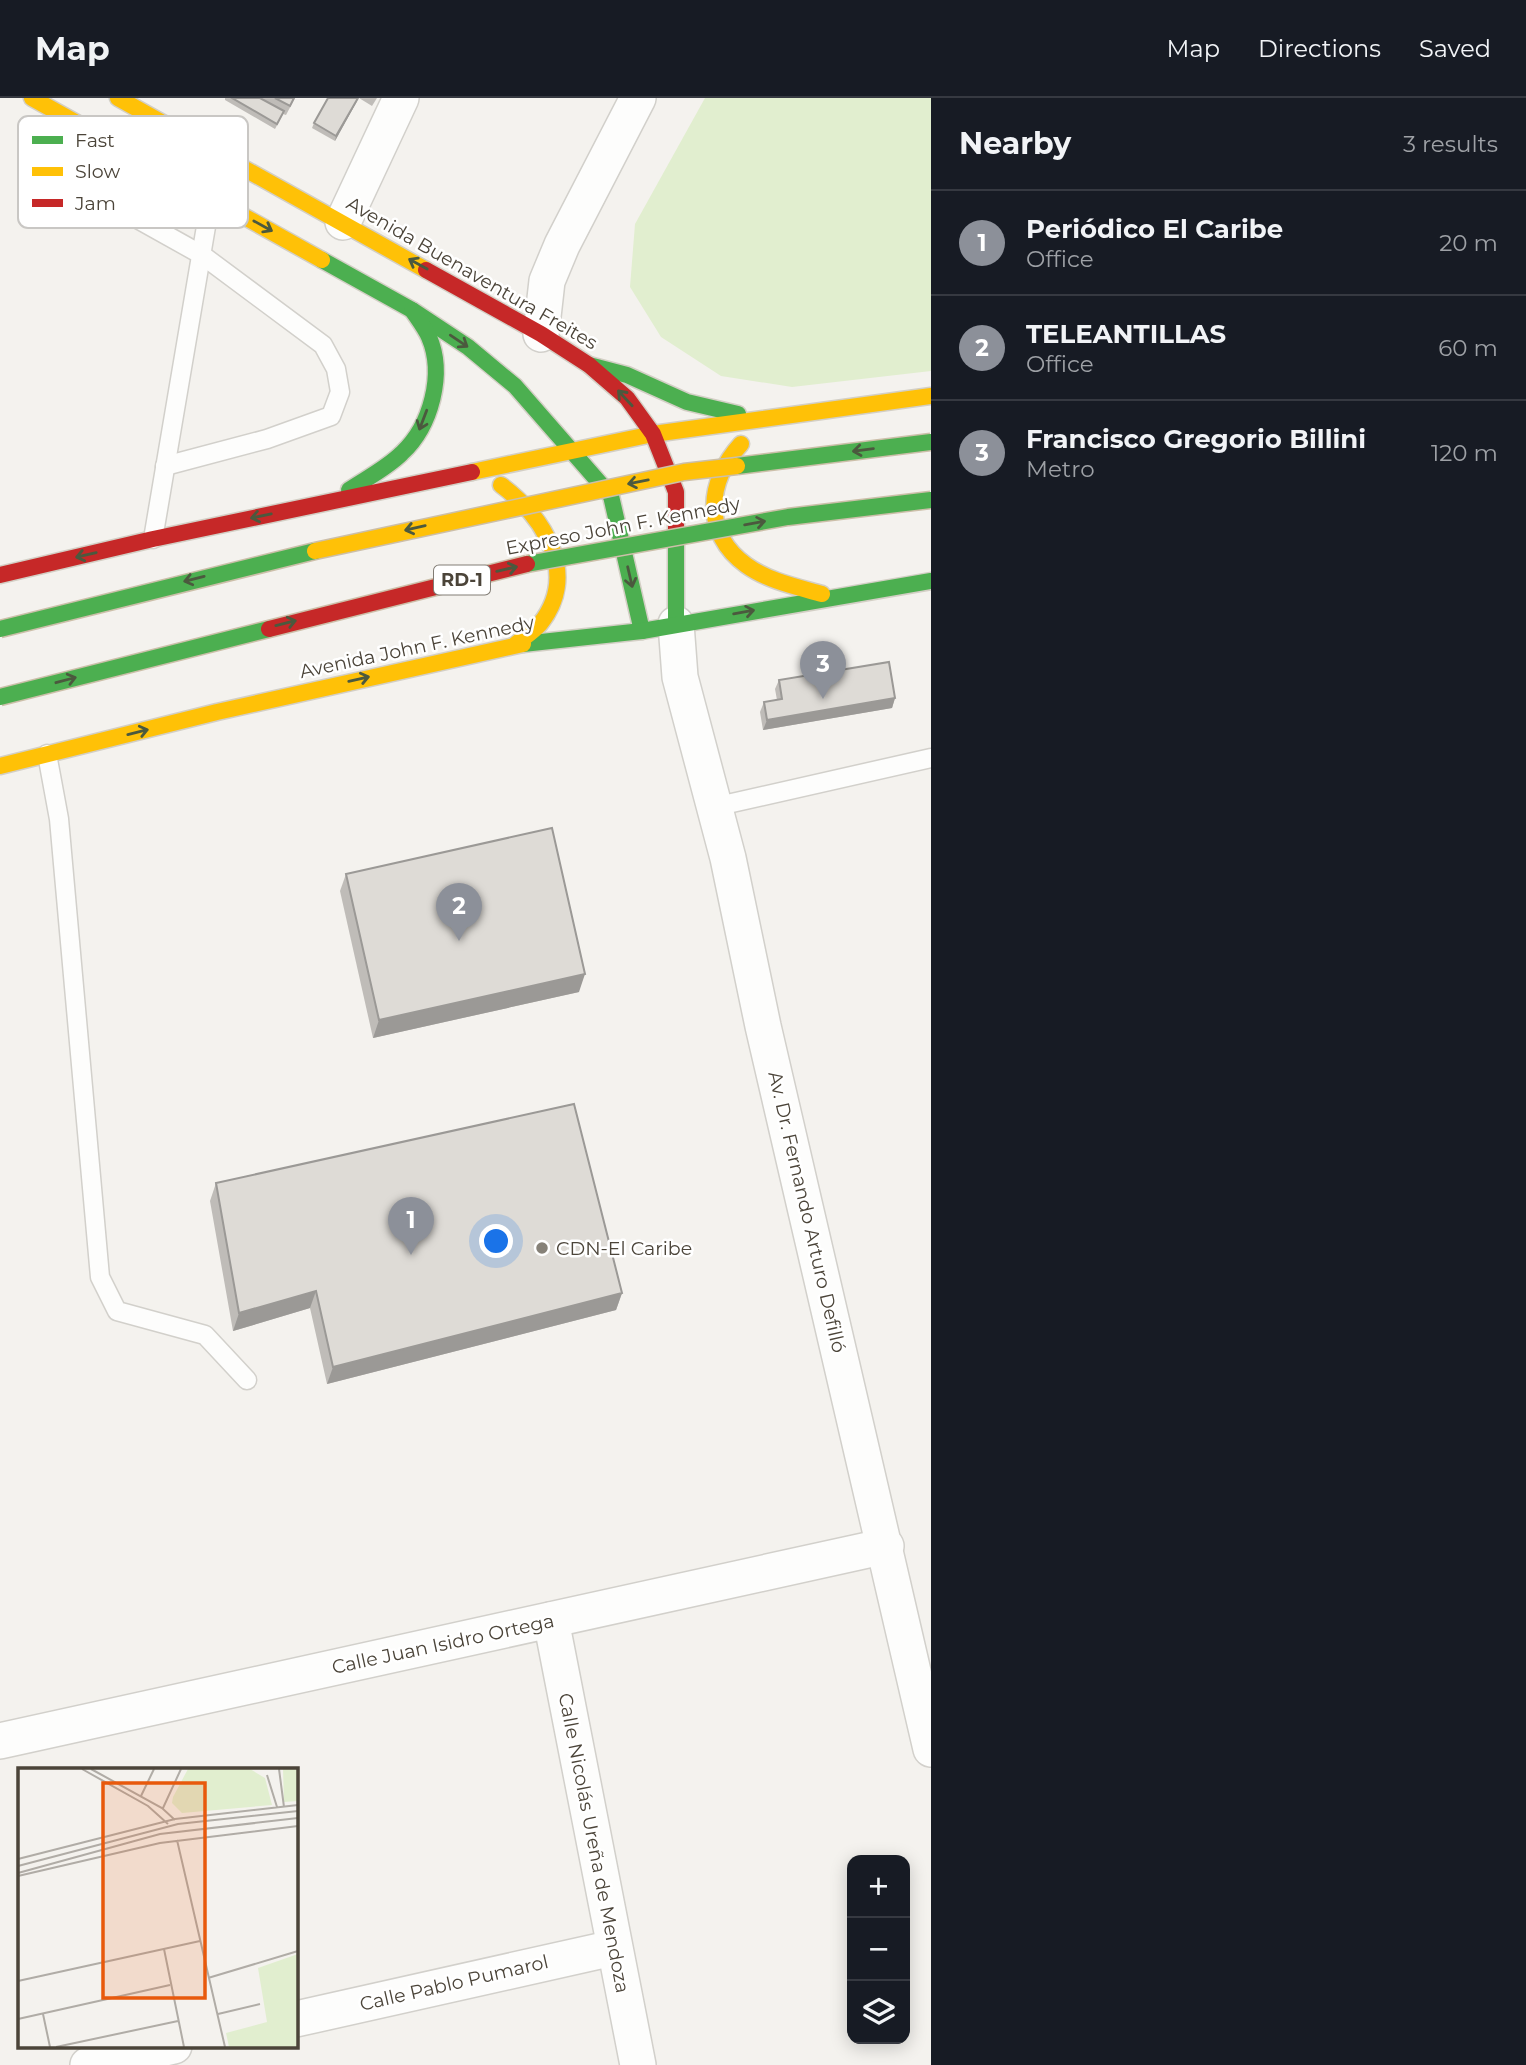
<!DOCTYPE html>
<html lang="en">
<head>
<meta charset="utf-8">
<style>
  body { margin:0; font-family:Montserrat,sans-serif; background:#242831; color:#f1f3f6 }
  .controls { position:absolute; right:21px; bottom:21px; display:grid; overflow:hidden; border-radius:14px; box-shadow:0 4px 18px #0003 }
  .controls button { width:63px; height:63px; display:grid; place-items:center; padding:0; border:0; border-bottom:2px solid #363941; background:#171b24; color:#f1f3f6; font:35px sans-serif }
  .you { position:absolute; left:497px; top:1144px; width:24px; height:24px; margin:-18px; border:5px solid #fff; border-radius:50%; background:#1a73e8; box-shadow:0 0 0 10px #1a73e833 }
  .badge { display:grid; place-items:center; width:46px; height:46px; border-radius:50%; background:#8c9099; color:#fff; font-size:23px; font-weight:700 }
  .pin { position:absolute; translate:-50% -58px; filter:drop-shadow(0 2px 4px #0008) }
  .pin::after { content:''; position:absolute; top:37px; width:24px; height:21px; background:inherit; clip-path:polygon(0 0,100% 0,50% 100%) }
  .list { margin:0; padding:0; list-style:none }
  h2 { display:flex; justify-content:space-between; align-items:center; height:91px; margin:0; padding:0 28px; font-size:30px }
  h2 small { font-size:23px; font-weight:400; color:#9ea1a6 }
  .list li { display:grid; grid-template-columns:46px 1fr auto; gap:21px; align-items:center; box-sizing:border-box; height:105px; padding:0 28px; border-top:2px solid #363941 }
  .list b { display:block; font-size:26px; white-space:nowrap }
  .list p { margin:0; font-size:23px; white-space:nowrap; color:#9ea1a6 }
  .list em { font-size:23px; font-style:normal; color:#9ea1a6 }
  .icon { flex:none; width:38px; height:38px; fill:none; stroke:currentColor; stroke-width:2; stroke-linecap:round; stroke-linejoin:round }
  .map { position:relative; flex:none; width:931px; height:1967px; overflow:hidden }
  header { display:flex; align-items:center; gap:42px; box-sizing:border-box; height:98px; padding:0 35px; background:#171b24; border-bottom:2px solid #363941 }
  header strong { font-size:33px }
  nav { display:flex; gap:38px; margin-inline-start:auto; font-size:24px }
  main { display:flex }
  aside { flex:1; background:#171b24 }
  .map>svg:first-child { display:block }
  .green { fill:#e1eecf }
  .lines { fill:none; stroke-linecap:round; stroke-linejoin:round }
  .lane-casing { stroke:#d2d0cb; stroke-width:21 }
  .street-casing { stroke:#d2d0cb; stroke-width:38 }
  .fast-casing { stroke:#d3cfc5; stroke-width:19 }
  .slow-casing { stroke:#d3cfc5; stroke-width:19 }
  .jam-casing { stroke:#d3cfc5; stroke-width:19 }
  .lane { stroke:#fdfdfc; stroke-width:18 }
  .street { stroke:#fdfdfc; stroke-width:35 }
  .fast { stroke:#4caf50; stroke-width:16 }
  .slow { stroke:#ffc107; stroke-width:16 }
  .jam { stroke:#c62828; stroke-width:16 }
  .fast-bridge-casing { stroke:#ccbfa9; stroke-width:19; stroke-linecap:butt }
  .slow-bridge-casing { stroke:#ccbfa9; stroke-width:19; stroke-linecap:butt }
  .jam-bridge-casing { stroke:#ccbfa9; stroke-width:19; stroke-linecap:butt }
  .fast-bridge { stroke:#4caf50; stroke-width:16 }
  .slow-bridge { stroke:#ffc107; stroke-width:16 }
  .jam-bridge { stroke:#c62828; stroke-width:16 }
  .wall { fill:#bfbcb8 }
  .shaded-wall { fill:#9b9996 }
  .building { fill:#dedbd6; stroke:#9b9996; stroke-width:2 }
  .oneway { stroke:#4b593e }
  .poi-dot { fill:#868178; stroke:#fff; stroke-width:2.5 }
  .labels { text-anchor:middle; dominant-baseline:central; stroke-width:5; stroke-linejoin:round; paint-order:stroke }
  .shield { fill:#fff; stroke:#817c74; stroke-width:2 }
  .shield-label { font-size:18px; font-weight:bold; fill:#4b4439 }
  .street-label { font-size:19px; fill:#4b4439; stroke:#fff }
  .poi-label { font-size:19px; fill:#4b4439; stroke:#fff; text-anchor:start }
  .inset-road { fill:none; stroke:#b0aca6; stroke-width:2 }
  .view { fill:#e8590c; fill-opacity:0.15; stroke:#e8590c; stroke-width:3.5 }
  .inset-edge { fill:none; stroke:#4b4439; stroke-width:3.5 }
  .key { fill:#fff; stroke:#c9c7c4; stroke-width:2 }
  .key-label { font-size:19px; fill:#4b4439 }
</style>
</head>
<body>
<header>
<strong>Map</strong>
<nav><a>Map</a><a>Directions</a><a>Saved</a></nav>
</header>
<main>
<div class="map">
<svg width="931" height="1967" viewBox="0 0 931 1967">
  <rect width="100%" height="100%" fill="#f4f2ee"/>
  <polygon class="green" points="705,0 931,0 931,273 792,289 721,278 661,239 630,189 635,126"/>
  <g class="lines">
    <defs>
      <g id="lane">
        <polyline points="63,88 125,114 202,157 323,247 336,271 340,294 331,318 267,341 165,368"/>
        <polyline points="153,441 211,99"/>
        <polyline points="47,656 59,721 100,1179 117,1213 205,1237 247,1282"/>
        <polyline points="714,709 931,660"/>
      </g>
      <g id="street">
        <polyline points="343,124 401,0"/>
        <polyline points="541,236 547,183 562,147 638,0"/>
        <polyline points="676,526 680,579 728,760 763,928 931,1651"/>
        <polyline points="551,1522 638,1967"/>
        <polyline points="0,1643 886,1448"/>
        <polyline points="296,1921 613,1850"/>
        <polyline points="88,1967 174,1948"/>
      </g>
      <g id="fast">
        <polyline points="322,162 412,212 468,249 515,288 611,398 642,533"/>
        <polyline points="589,267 627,277 687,304 738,316"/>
        <path d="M349,392C367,380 387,370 402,355C431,328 445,276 429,239C425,230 418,221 412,212"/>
        <polyline points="676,434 676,526"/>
        <polyline points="523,546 642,533 931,483"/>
      </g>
      <g id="slow">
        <polyline points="32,0 322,162"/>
        <polyline points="118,0 426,172"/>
        <path d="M741,346C707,383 702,435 746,467C768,483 797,489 822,496"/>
        <polyline points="472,374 653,336 931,298"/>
        <path d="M501,387C544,419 580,476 540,526C533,534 523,540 515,547"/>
        <polyline points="0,668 217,614 523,546"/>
      </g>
      <g id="jam">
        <polyline points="426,172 541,236 589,267 627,300 653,336 676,394 676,434"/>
        <polyline points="0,477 153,441 472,374"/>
      </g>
    </defs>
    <use href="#lane" class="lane-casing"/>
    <use href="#street" class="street-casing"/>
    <use href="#fast" class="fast-casing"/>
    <use href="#slow" class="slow-casing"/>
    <use href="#jam" class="jam-casing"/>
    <use href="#lane" class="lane"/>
    <use href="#street" class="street"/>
    <use href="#fast" class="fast"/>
    <use href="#slow" class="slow"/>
    <use href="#jam" class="jam"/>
    <defs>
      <g id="fast-bridge">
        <polyline points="737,368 931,344"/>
        <polyline points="527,466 788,419 931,402"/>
        <polyline points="0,531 315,453"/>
        <polyline points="0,599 269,531"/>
      </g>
      <polyline id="slow-bridge" points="315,453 684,374 737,368"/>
      <polyline id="jam-bridge" points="269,531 527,466"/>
    </defs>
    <use href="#fast-bridge" class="fast-bridge-casing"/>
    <use href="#slow-bridge" class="slow-bridge-casing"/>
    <use href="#jam-bridge" class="jam-bridge-casing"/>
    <use href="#fast-bridge" class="fast-bridge"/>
    <use href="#slow-bridge" class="slow-bridge"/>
    <use href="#jam-bridge" class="jam-bridge"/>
  </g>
  <g class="wall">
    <polygon points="225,0 295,0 286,17 283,16 275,31 225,2"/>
    <polygon points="359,0 377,0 372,8"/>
    <polygon points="357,3 335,43 312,30 314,25"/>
    <polygon points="779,582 895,600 892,610 763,632 760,614 764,604 777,602 775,591"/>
    <polygon points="346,776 579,894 373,940 340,793"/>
    <polygon points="216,1085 622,1195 616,1212 327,1286 310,1210 233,1233 210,1103"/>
  </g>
  <g class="shaded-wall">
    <polygon points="358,0 357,3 335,43 336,38"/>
    <polygon points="895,600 892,610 763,632 767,622"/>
    <polygon points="585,876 579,894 373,940 379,922"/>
    <polygon points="316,1193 310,1210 233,1233 239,1215"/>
    <polygon points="622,1195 616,1212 327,1286 333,1269"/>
  </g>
  <g class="building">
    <polygon points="232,0 260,0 284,13 277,26"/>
    <polygon points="275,0 294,0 290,8"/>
    <polygon points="328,0 358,0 336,38 314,25"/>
    <polygon points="889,564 895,600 767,622 764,604 782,601 779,582"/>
    <polygon points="552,730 585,876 379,922 346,776"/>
    <polygon points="574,1006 622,1195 333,1269 316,1193 239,1215 216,1085"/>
  </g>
  <defs><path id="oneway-shaft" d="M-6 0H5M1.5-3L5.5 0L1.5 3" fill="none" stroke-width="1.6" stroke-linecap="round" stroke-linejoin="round" transform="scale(1.75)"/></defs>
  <g class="oneway">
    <use href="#oneway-shaft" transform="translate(263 128) rotate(29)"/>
    <use href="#oneway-shaft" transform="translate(418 166) rotate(-151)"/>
    <use href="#oneway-shaft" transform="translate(459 243) rotate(34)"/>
    <use href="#oneway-shaft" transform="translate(625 300) rotate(-133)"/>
    <use href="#oneway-shaft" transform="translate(423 322) rotate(111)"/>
    <use href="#oneway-shaft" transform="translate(863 352) rotate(173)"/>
    <use href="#oneway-shaft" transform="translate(638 384) rotate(169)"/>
    <use href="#oneway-shaft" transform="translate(261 418) rotate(168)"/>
    <use href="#oneway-shaft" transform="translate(755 425) rotate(-10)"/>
    <use href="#oneway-shaft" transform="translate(415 430) rotate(167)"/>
    <use href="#oneway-shaft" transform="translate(86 457) rotate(167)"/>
    <use href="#oneway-shaft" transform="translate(507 471) rotate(-13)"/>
    <use href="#oneway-shaft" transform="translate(630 479) rotate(77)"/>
    <use href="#oneway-shaft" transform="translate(194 481) rotate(166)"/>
    <use href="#oneway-shaft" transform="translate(744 514) rotate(-10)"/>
    <use href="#oneway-shaft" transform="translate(286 525) rotate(-14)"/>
    <use href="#oneway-shaft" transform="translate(359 581) rotate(-13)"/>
    <use href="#oneway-shaft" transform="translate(66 582) rotate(-15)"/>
    <use href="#oneway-shaft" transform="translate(138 634) rotate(-14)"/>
  </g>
  <circle class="poi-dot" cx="542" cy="1150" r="7"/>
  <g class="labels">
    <rect class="shield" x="434" y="467.5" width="56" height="29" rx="5"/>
    <g class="shield-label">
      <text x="462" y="482">RD-1</text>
    </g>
    <g class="street-label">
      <text transform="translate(472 175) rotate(30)">Avenida Buenaventura Freites</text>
      <text transform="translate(623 428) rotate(-11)">Expreso John F. Kennedy</text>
      <text transform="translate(417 549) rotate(-12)">Avenida John F. Kennedy</text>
      <text transform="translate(807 1114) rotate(77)">Av. Dr. Fernando Arturo Defilló</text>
      <text transform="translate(443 1546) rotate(-12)">Calle Juan Isidro Ortega</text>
      <text transform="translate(594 1745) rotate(79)">Calle Nicolás Ureña de Mendoza</text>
      <text transform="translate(454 1885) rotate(-13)">Calle Pablo Pumarol</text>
    </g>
    <g class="poi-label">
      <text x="556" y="1150">CDN-El Caribe</text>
    </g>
  </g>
  <g transform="translate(18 1670)">
    <rect width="280" height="280" fill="#f4f2ee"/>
    <path d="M170,1H232L247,10L254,37L164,45L154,35L155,29ZM265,1H280V33L266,34ZM280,186V279H211L208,265L249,254L240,200Z" fill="#e1eecf"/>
    <path class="inset-road" d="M64,1L130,38L150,56M73,1L144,40L157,52M261,1L266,39M249,7L259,39M123,28L136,1M145,40L163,1M159,72L207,279M0,91L157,51L280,37M0,98L160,56L280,43M0,105L142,66L280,50M0,108L142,75L280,58M146,181L166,279M190,210L280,183M0,213L182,173M25,246L32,279M200,246L242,236M0,251L152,217M38,279L160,253"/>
    <path class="view" d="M85,15H187V230H85Z"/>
    <rect width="280" height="280" class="inset-edge"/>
  </g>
  <rect x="18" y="18" width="230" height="112" rx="10" class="key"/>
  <rect x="32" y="38" width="31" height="8" fill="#4caf50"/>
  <rect x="32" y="69" width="31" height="9" fill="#ffc107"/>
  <rect x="32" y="101" width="31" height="8" fill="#c62828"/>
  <g class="key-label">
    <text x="75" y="49">Fast</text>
    <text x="75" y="80">Slow</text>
    <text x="75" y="112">Jam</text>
  </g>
</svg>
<div class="controls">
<button>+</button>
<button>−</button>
<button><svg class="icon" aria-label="layers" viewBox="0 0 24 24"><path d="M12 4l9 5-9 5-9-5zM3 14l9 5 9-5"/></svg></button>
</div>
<div class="you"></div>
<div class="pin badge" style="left:411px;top:1157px">1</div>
<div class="pin badge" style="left:459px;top:843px">2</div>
<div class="pin badge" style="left:823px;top:601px">3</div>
</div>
<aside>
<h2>Nearby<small>3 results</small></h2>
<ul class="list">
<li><span class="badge">1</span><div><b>Periódico El Caribe</b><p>Office</p></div><em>20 m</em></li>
<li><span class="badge">2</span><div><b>TELEANTILLAS</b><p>Office</p></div><em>60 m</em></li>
<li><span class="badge">3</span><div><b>Francisco Gregorio Billini</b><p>Metro</p></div><em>120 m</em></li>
</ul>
</aside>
</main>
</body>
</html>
